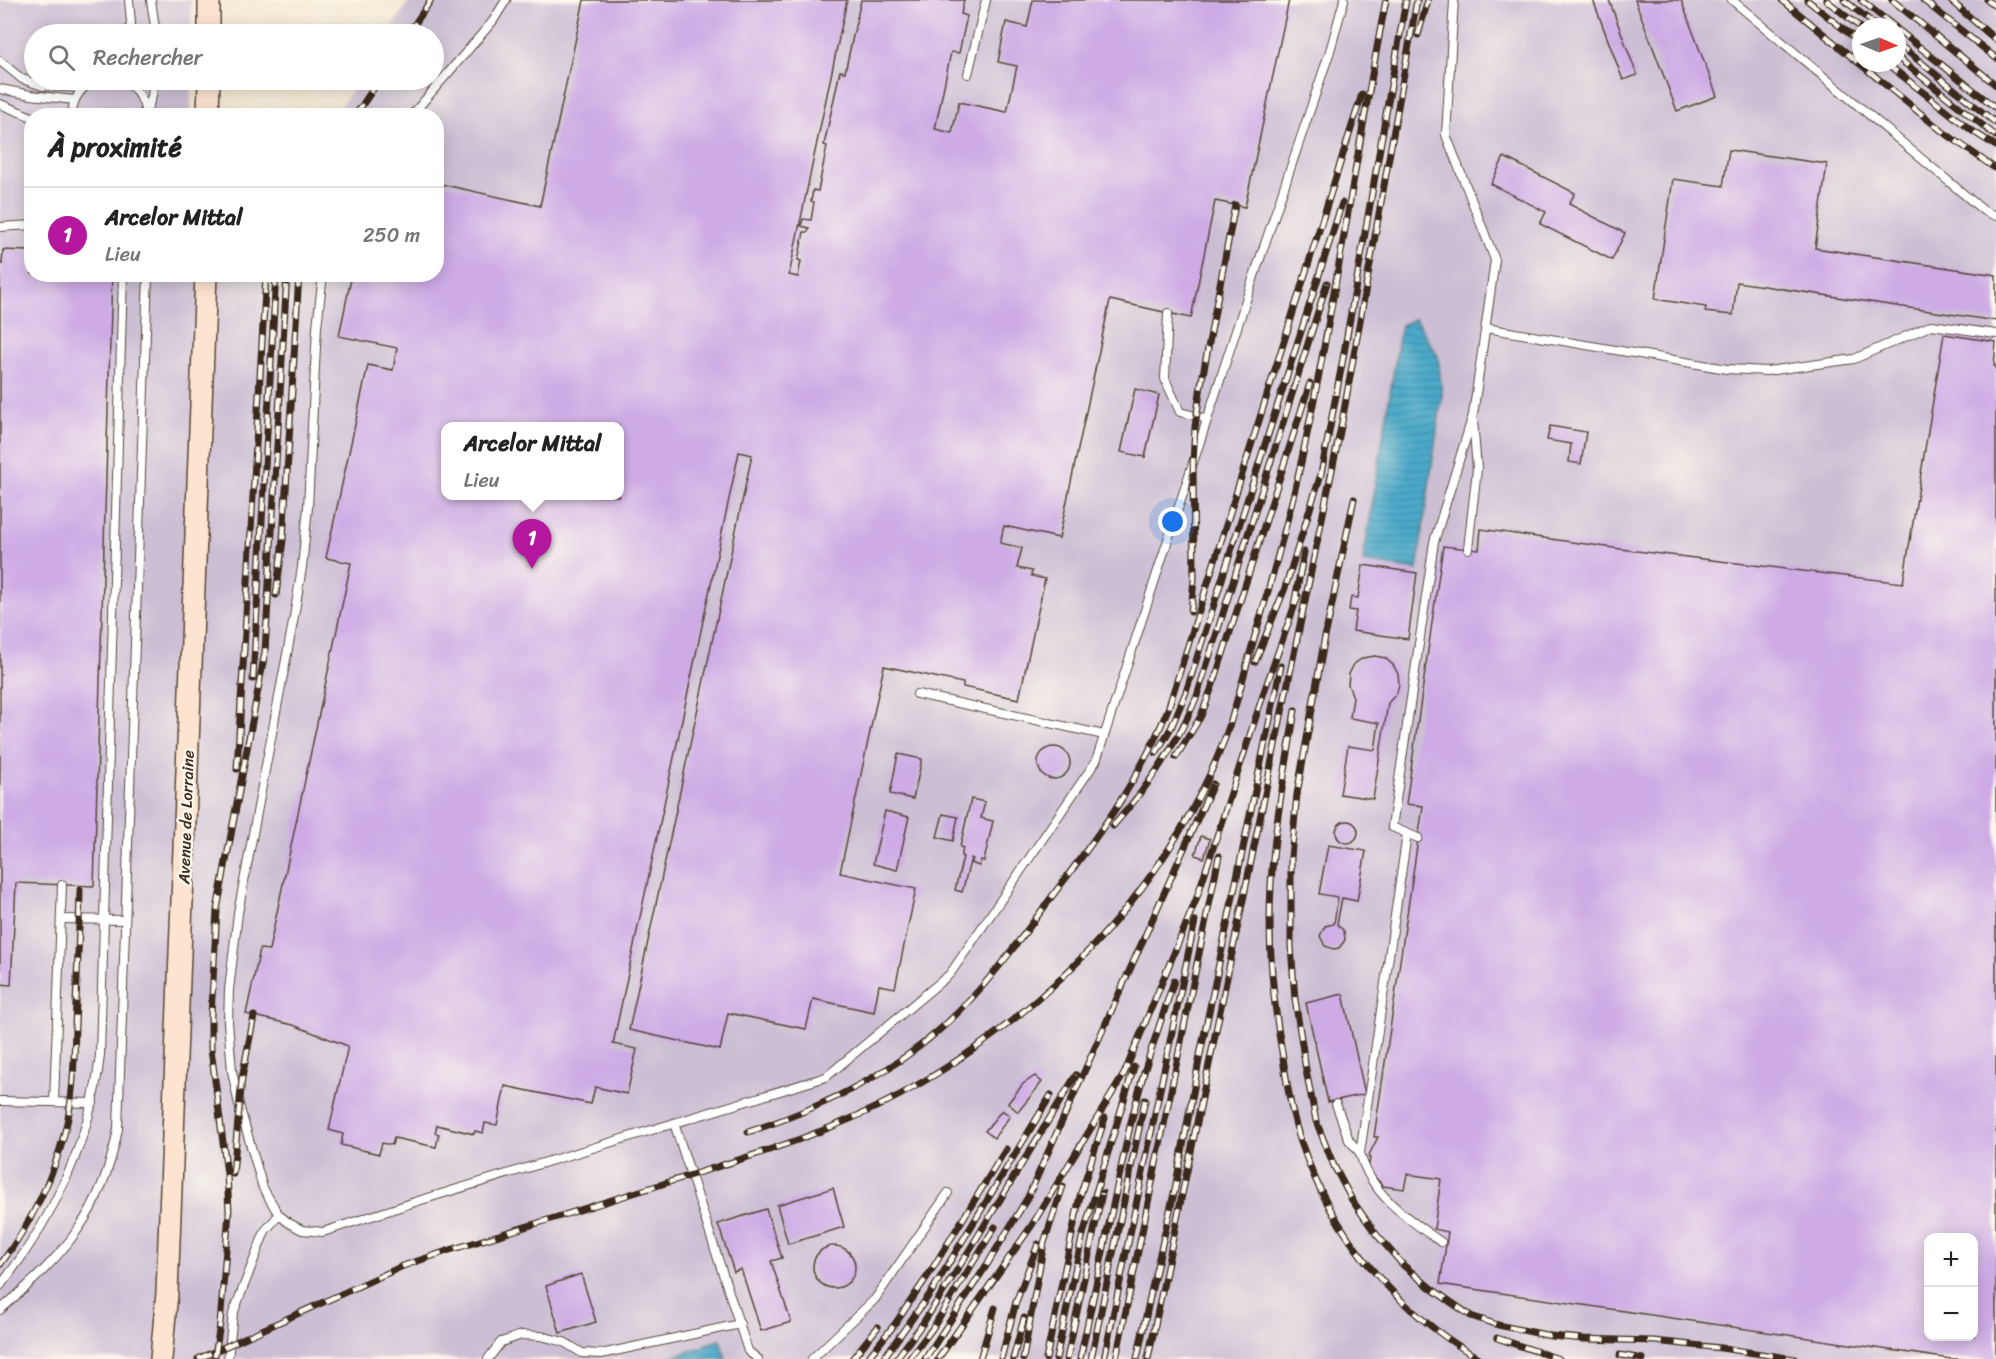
<!DOCTYPE html>
<html lang="fr">
<head>
<meta charset="utf-8">
<style>
  body { margin:0; font-family:Sriracha,sans-serif; background:#f2f2f2; color:#222 }
  .controls { position:absolute; right:18px; bottom:18px; display:grid; overflow:hidden; border-radius:12px; box-shadow:0 3px 15px #0003 }
  .controls button { width:54px; height:54px; display:grid; place-items:center; padding:0; border:0; border-bottom:2px solid #e0e0e0; background:#fff; color:#222; font:30px sans-serif }
  .compass { position:absolute; left:1852px; top:18px; width:54px; height:54px; border-radius:50%; background:#fff; box-shadow:0 3px 15px #0003; rotate:92deg }
  .you { position:absolute; left:1173px; top:522px; width:21px; height:21px; margin:-15px; border:4px solid #fff; border-radius:50%; background:#1a73e8; box-shadow:0 0 0 9px #1a73e833 }
  .badge { display:grid; place-items:center; width:39px; height:39px; border-radius:50%; background:#b5179e; color:#fff; font-size:20px; font-weight:700 }
  .pin { position:absolute; translate:-50% -50px; filter:drop-shadow(0 2px 3px #0008) }
  .pin::after { content:''; position:absolute; top:32px; width:21px; height:18px; background:inherit; clip-path:polygon(0 0,100% 0,50% 100%) }
  .popup { position:absolute; left:441px; top:422px; width:183px; height:78px; box-sizing:border-box; display:grid; place-content:center; border-radius:12px; background:#fff; filter:drop-shadow(0 2px 4px #0005); font-size:20px; white-space:nowrap; color:#767676 }
  .popup b { font-size:22px; color:#222 }
  .popup::after { content:''; position:absolute; left:50%; top:100%; margin-left:-12px; border:12px solid transparent; border-top-color:#fff }
  .list { margin:0; padding:0; list-style:none }
  h2 { display:flex; justify-content:space-between; align-items:center; height:78px; margin:0; padding:0 24px; font-size:26px }
  h2 small { font-size:20px; font-weight:400; color:#767676 }
  .list li { display:grid; grid-template-columns:39px 1fr auto; gap:18px; align-items:center; box-sizing:border-box; height:96px; padding:0 24px; border-top:2px solid #e0e0e0 }
  .list b { display:block; font-size:22px; white-space:nowrap }
  .list p { margin:0; font-size:20px; white-space:nowrap; color:#767676 }
  .list em { font-size:20px; font-style:normal; color:#767676 }
  .icon { flex:none; width:33px; height:33px; fill:none; stroke:currentColor; stroke-width:2; stroke-linecap:round; stroke-linejoin:round }
  .map { position:relative; flex:none; width:1996px; height:1359px; overflow:hidden }
  .search { position:absolute; background:#fff; box-shadow:0 3px 15px #0003; left:24px; top:24px; width:420px; height:66px; display:flex; align-items:center; gap:15px; box-sizing:border-box; padding:0 21px; border-radius:33px; color:#767676; font-size:22px }
  .panel { position:absolute; background:#fff; box-shadow:0 3px 15px #0003; left:24px; top:108px; width:420px; height:174px; border-radius:24px }
  .map>svg:first-child { display:block }
  .industrial { fill:#ccbfd4; fill-rule:evenodd }
  .water { fill:url(#water-rules); stroke:#436a74; stroke-width:1.5 }
  .building { fill:#ceabe5; fill-rule:evenodd }
  .lines { fill:none; stroke-linecap:round; stroke-linejoin:round }
  .lane-casing { stroke:#574739; stroke-width:10 }
  .secondary-casing { stroke:#574739; stroke-width:24 }
  .lane { stroke:#fff; stroke-width:8 }
  .secondary { stroke:#fde4d0; stroke-width:21 }
  .rail-casing { stroke:#3b2a1e; stroke-width:7 }
  .rail { stroke:#fbf7ec; stroke-width:4.5; stroke-dasharray:14; stroke-linecap:butt }
  .labels { text-anchor:middle; dominant-baseline:central; stroke-width:5; stroke-linejoin:round; paint-order:stroke }
  .street-label { font-size:16px; fill:#3b2a1e; stroke:#fbf7ec }
</style>
</head>
<body>
<div class="map">
<svg width="1996" height="1359" viewBox="0 0 1996 1359">
  <defs>
    <pattern id="water-rules" width="6" height="5" patternUnits="userSpaceOnUse" patternTransform="scale(1.5)"><rect width="6" height="5" fill="#4baaca"/><path d="M0 2.5h6" fill="none" stroke="#408ba3"/></pattern>
  </defs>
  <rect width="100%" height="100%" fill="#fbf7ec"/>
  <filter id="ink" filterUnits="userSpaceOnUse"><feTurbulence type="fractalNoise" baseFrequency=".0167" numOctaves="2"/><feDisplacementMap in="SourceGraphic" scale="12" xChannelSelector="R" yChannelSelector="G"/><feConvolveMatrix kernelMatrix="1 2 1 2 8 2 1 2 1" color-interpolation-filters="sRGB"/></filter>
  <filter id="wash" filterUnits="userSpaceOnUse"><feTurbulence type="fractalNoise" baseFrequency=".008" numOctaves="4" result="noise"/><feDisplacementMap in="SourceGraphic" scale="24" xChannelSelector="R" yChannelSelector="G"/><feGaussianBlur stdDeviation="1.35" result="paint"/><feColorMatrix in="noise" values="0 0 0 0 0 0 0 0 0 0 0 0 0 0 0 0 0 1.4 0 .05"/><feComposite in="paint" operator="in"/></filter>
  <g filter="url(#wash)">
    <rect width="100%" height="100%" fill="#f5e9d2"/>
    <path class="industrial" d="M0,0H191V34H34V80H191V115L32,116V274H436V116L335,115L358,80H434V34H387L410,0H1996V1359H0ZM1861,27H1897V63H1861ZM445,426H619V496H445ZM1928,1238H1974V1336H1928Z"/>
    <g class="water">
      <polygon points="1415,319 1438,356 1442,395 1417,570 1363,562 1401,325"/>
      <polygon points="720,1340 726,1359 665,1359 705,1346 705,1344"/>
    </g>
    <g id="blocks">
      <g class="building">
        <path d="M584,0H847L789,275L798,277L801,261L798,260L804,232H808L809,228L801,226L803,219L811,220L814,202L811,201L813,190L818,191L827,146L824,145L840,71L845,72L861,0H964L961,14L967,16L959,53L951,52L935,129L952,133L959,102L1007,112L1017,66L998,62L1006,22L1027,27L1033,0H1289L1245,207L1215,201L1191,318L1110,300L1059,538L1004,526L1000,543L1022,548L1017,568L1032,571L1031,576L1045,579L1019,699L963,687V683L884,666L840,873L916,889L895,988L879,985L874,1012L813,999L806,1029L728,1013L720,1050L629,1030L752,455L739,452L613,1044L637,1049L627,1094L595,1087L591,1104L505,1086L497,1125L485,1123L483,1133L475,1131L474,1134L437,1125L435,1133L439,1134L436,1147L394,1138L392,1145L382,1143L379,1154L341,1145L343,1134L329,1130L348,1046L293,1025L246,1014L260,949L269,950L351,563L326,558L368,365L393,370L397,348L339,336L352,274H436V183L540,206ZM445,426H619V496H445Z"/>
        <polygon points="1593,0 1609,0 1637,75 1623,80"/>
        <polygon points="1635,0 1681,0 1717,96 1677,111"/>
        <polygon points="1729,150 1827,164 1815,248 1996,275 1996,321 1737,282 1733,315 1705,312 1706,307 1655,299 1673,179 1723,186"/>
        <polygon points="1504,157 1575,193 1569,204 1625,233 1612,260 1540,224 1546,212 1491,184"/>
        <polygon points="3,250 29,251 29,264 32,265 32,274 112,274 94,886 16,883 11,985 0,984 0,263 2,264"/>
        <path d="M1944,334L1996,342L1994,366H1996V1359H1951L1440,1284L1448,1232L1434,1229L1441,1179L1407,1174L1404,1189L1383,1186L1368,1169L1370,1158L1368,1157L1378,1137H1374L1423,806L1406,804L1443,546L1479,550L1481,529L1628,550L1903,583ZM1928,1238H1974V1336H1928Z"/>
        <polygon points="1135,389 1159,395 1145,457 1121,452"/>
        <polygon points="1550,426 1586,432 1581,464 1569,462 1571,444 1547,440"/>
        <polygon points="1363,565 1417,573 1408,639 1353,631 1356,611 1349,610 1351,597 1358,598"/>
        <polygon points="1375,656 1385,658 1393,665 1398,674 1399,684 1397,693 1388,703 1373,799 1340,794 1348,746 1375,750 1379,723 1350,718 1353,697 1348,685 1349,674 1354,664 1363,658"/>
        <circle cx="1054" cy="763" r="16"/>
        <polygon points="898,754 922,759 913,799 890,794"/>
        <polygon points="971,799 985,802 981,818 993,821 984,861 981,860 979,866 971,863 973,859 971,858 962,892 955,890 963,857 961,856 963,848 960,847"/>
        <polygon points="885,811 909,817 897,870 873,864"/>
        <polygon points="943,814 958,817 953,841 937,837"/>
        <circle cx="1347" cy="832" r="11"/>
        <polygon points="1201,836 1210,839 1204,858 1195,855"/>
        <polygon points="1328,845 1366,851 1357,901 1342,898 1337,924 1344,931 1345,940 1339,948 1334,949 1325,946 1320,936 1325,926 1334,924 1338,897 1319,894"/>
        <polygon points="1343,994 1365,1094 1328,1102 1306,1003"/>
        <polygon points="1035,1076 1042,1082 1018,1112 1008,1103 1023,1084"/>
        <polygon points="1002,1110 1010,1116 994,1138 985,1131"/>
        <polygon points="833,1188 844,1227 788,1244 777,1205"/>
        <polygon points="766,1209 782,1258 771,1261 791,1322 761,1331 741,1269 734,1272 718,1224"/>
        <circle cx="834" cy="1267" r="21"/>
        <polygon points="581,1274 596,1322 560,1333 546,1286"/>
      </g>
    </g>
  </g>
  <g filter="url(#ink)">
    <use href="#blocks" fill-opacity="0" stroke="#574739" stroke-width="1.5"/>
    <g class="lines">
      <defs>
        <g id="lane">
          <polyline points="129,0 131,23 129,34"/>
          <polyline points="151,0 156,34"/>
          <polyline points="1732,0 1984,211 1996,216"/>
          <polyline points="0,61 22,79 43,86 83,88"/>
          <polyline points="968,74 986,0"/>
          <path d="M120,80C137,87 144,98 146,116"/>
          <polyline points="0,89 31,95 74,100"/>
          <polyline points="0,104 32,117"/>
          <polyline points="146,113 152,96 154,80"/>
          <path d="M72,116C72,98 82,86 97,80"/>
          <polyline points="411,116 493,21 506,0"/>
          <polyline points="0,227 32,225"/>
          <polyline points="1168,313 1165,379 1180,412 1207,419"/>
          <polyline points="1486,328 1727,369 1767,371 1854,359 1932,325 1996,334"/>
          <polyline points="1468,549 1477,469 1473,420"/>
          <polyline points="917,694 1104,735"/>
          <polyline points="1418,838 1392,827 1434,542 1473,415 1495,260 1446,135 1454,0"/>
          <polyline points="61,919 125,920"/>
          <polyline points="0,1101 93,1103"/>
          <polyline points="54,1102 62,885"/>
          <polyline points="1336,1104 1349,1140 1360,1153 1407,834"/>
          <polyline points="674,1123 748,1351 758,1359"/>
          <path d="M1360,1153C1370,1194 1408,1219 1441,1242"/>
          <polyline points="279,1215 289,1223 302,1230 323,1232 418,1201 826,1077 950,974 1096,761 1246,300 1330,51 1344,0"/>
          <path d="M0,1286C53,1219 91,1140 100,1055L123,274"/>
          <path d="M0,1310C64,1255 102,1214 118,1129L148,274"/>
          <polyline points="228,1359 233,1314 265,1231 279,1215 263,1188 239,1105 232,1071 228,1022 229,990 238,913 294,617 302,567 308,507 317,327 323,274"/>
          <polyline points="488,1359 501,1342 522,1335 541,1336 564,1342 582,1353 601,1354 740,1324"/>
          <polyline points="812,1359 875,1299 948,1193"/>
        </g>
        <g id="secondary">
          <polyline points="209,34 209,0"/>
          <polyline points="208,116 209,80"/>
          <polyline points="161,1359 167,1293 206,274"/>
        </g>
      </defs>
      <use href="#lane" class="lane-casing"/>
      <use href="#secondary" class="secondary-casing"/>
      <use href="#lane" class="lane"/>
      <use href="#secondary" class="secondary"/>
      <defs>
        <g id="rail">
          <polyline points="1782,0 1942,131 1996,169"/>
          <polyline points="1807,0 1861,43"/>
          <polyline points="1826,0 1861,28"/>
          <polyline points="1844,0 1878,27"/>
          <polyline points="1861,0 1895,27"/>
          <polyline points="1892,0 1996,85"/>
          <polyline points="1923,0 1996,58"/>
          <polyline points="1950,0 1996,40"/>
          <polyline points="1987,0 1996,7"/>
          <polyline points="1897,29 1996,108"/>
          <polyline points="408,34 431,0"/>
          <polyline points="1418,35 1428,0"/>
          <polyline points="1897,43 1996,123"/>
          <polyline points="1897,57 1996,136"/>
          <polyline points="1886,63 1971,130 1996,146"/>
          <polyline points="355,116 379,80"/>
          <polyline points="1354,499 1324,642 1297,794 1291,857 1291,946 1295,999 1306,1070 1316,1121 1334,1166 1352,1200 1376,1234 1403,1265 1432,1289 1471,1316 1498,1325 1551,1336 1584,1339 1654,1341 1721,1348 1795,1359"/>
          <polyline points="276,595 283,540 299,274"/>
          <polyline points="1294,605 1304,552"/>
          <polyline points="1191,612 1194,579 1193,463 1195,427 1201,385 1235,205"/>
          <polyline points="1255,662 1285,588 1321,474 1342,364 1406,0"/>
          <polyline points="253,679 276,274"/>
          <path d="M1295,710C1286,768 1274,826 1271,885C1268,941 1272,996 1282,1052C1287,1083 1291,1114 1302,1145C1333,1236 1396,1311 1480,1359"/>
          <polyline points="1156,753 1171,728 1186,692 1342,203"/>
          <polyline points="1176,757 1201,716 1215,679 1310,383"/>
          <polyline points="237,769 266,274"/>
          <path d="M1113,826C1149,786 1177,745 1197,696L1327,283"/>
          <path d="M748,1132C818,1109 891,1075 946,1024C990,983 1024,934 1059,887C1104,828 1140,778 1168,709L1362,94"/>
          <polyline points="233,1174 242,1078 254,1016"/>
          <path d="M0,1265C30,1224 53,1180 65,1131C74,1097 74,1061 75,1026C77,981 79,935 80,890"/>
          <polyline points="1497,1338 1559,1359"/>
          <polyline points="1620,1355 1643,1359"/>
          <polyline points="215,1356 220,1324 229,1212 227,1174 211,1049 211,1015 217,910 265,652 287,274"/>
          <path d="M198,1359L403,1266L447,1251C533,1225 618,1198 704,1171C771,1150 836,1129 898,1096C1012,1034 1113,943 1180,831C1197,802 1213,770 1225,738C1238,702 1246,665 1257,629C1275,568 1292,507 1305,444C1336,297 1357,148 1386,0"/>
          <polyline points="852,1359 878,1327"/>
          <polyline points="867,1359 895,1324 929,1274 1006,1149"/>
          <polyline points="883,1359 932,1291 1051,1095"/>
          <polyline points="896,1359 923,1323 956,1272 1076,1075"/>
          <polyline points="909,1359 932,1329 995,1227"/>
          <polyline points="925,1359 988,1263 1028,1197 1213,784"/>
          <polyline points="938,1359 1032,1225 1124,1074 1196,900 1265,689 1298,596"/>
          <polyline points="980,1359 995,1308"/>
          <polyline points="1001,1359 1016,1302 1038,1244"/>
          <polyline points="1013,1359 1024,1318"/>
          <polyline points="1023,1359 1044,1243 1063,1186"/>
          <polyline points="1046,1359 1080,1196 1105,1118"/>
          <polyline points="1056,1359 1082,1238 1134,1067"/>
          <polyline points="1067,1359 1102,1193"/>
          <polyline points="1080,1359 1130,1126 1144,1072 1174,981"/>
          <polyline points="1091,1359 1145,1100"/>
          <polyline points="1104,1359 1195,921"/>
          <polyline points="1116,1359 1219,856"/>
          <polyline points="1137,1359 1151,1292 1175,1189 1201,1050 1281,666"/>
          <polyline points="1148,1359 1342,422 1417,0"/>
        </g>
      </defs>
      <use href="#rail" class="rail-casing"/>
      <use href="#rail" class="rail"/>
    </g>
  </g>
  <g class="labels">
    <g class="street-label">
      <text transform="translate(186 817) rotate(-88)">Avenue de Lorraine</text>
    </g>
  </g>
</svg>
<div class="controls">
<button>+</button>
<button>−</button>
</div>
<svg class="compass" viewBox="-18 -18 36 36"><path d="M0-13l5 13h-10z" fill="#e53935"/><path d="M0 13l5-13h-10z" fill="#767676"/></svg>
<div class="you"></div>
<div class="pin badge" style="left:532px;top:569px">1</div>
<div class="popup"><b>Arcelor Mittal</b>Lieu</div>
<div class="search"><svg class="icon" aria-label="search" viewBox="0 0 24 24"><circle cx="10" cy="10" r="6"/><path d="M15 15l6 6"/></svg>Rechercher</div>
<section class="panel">
<h2>À proximité<small></small></h2>
<ul class="list">
<li><span class="badge">1</span><div><b>Arcelor Mittal</b><p>Lieu</p></div><em>250 m</em></li>
</ul>
</section>
</div>
</body>
</html>
